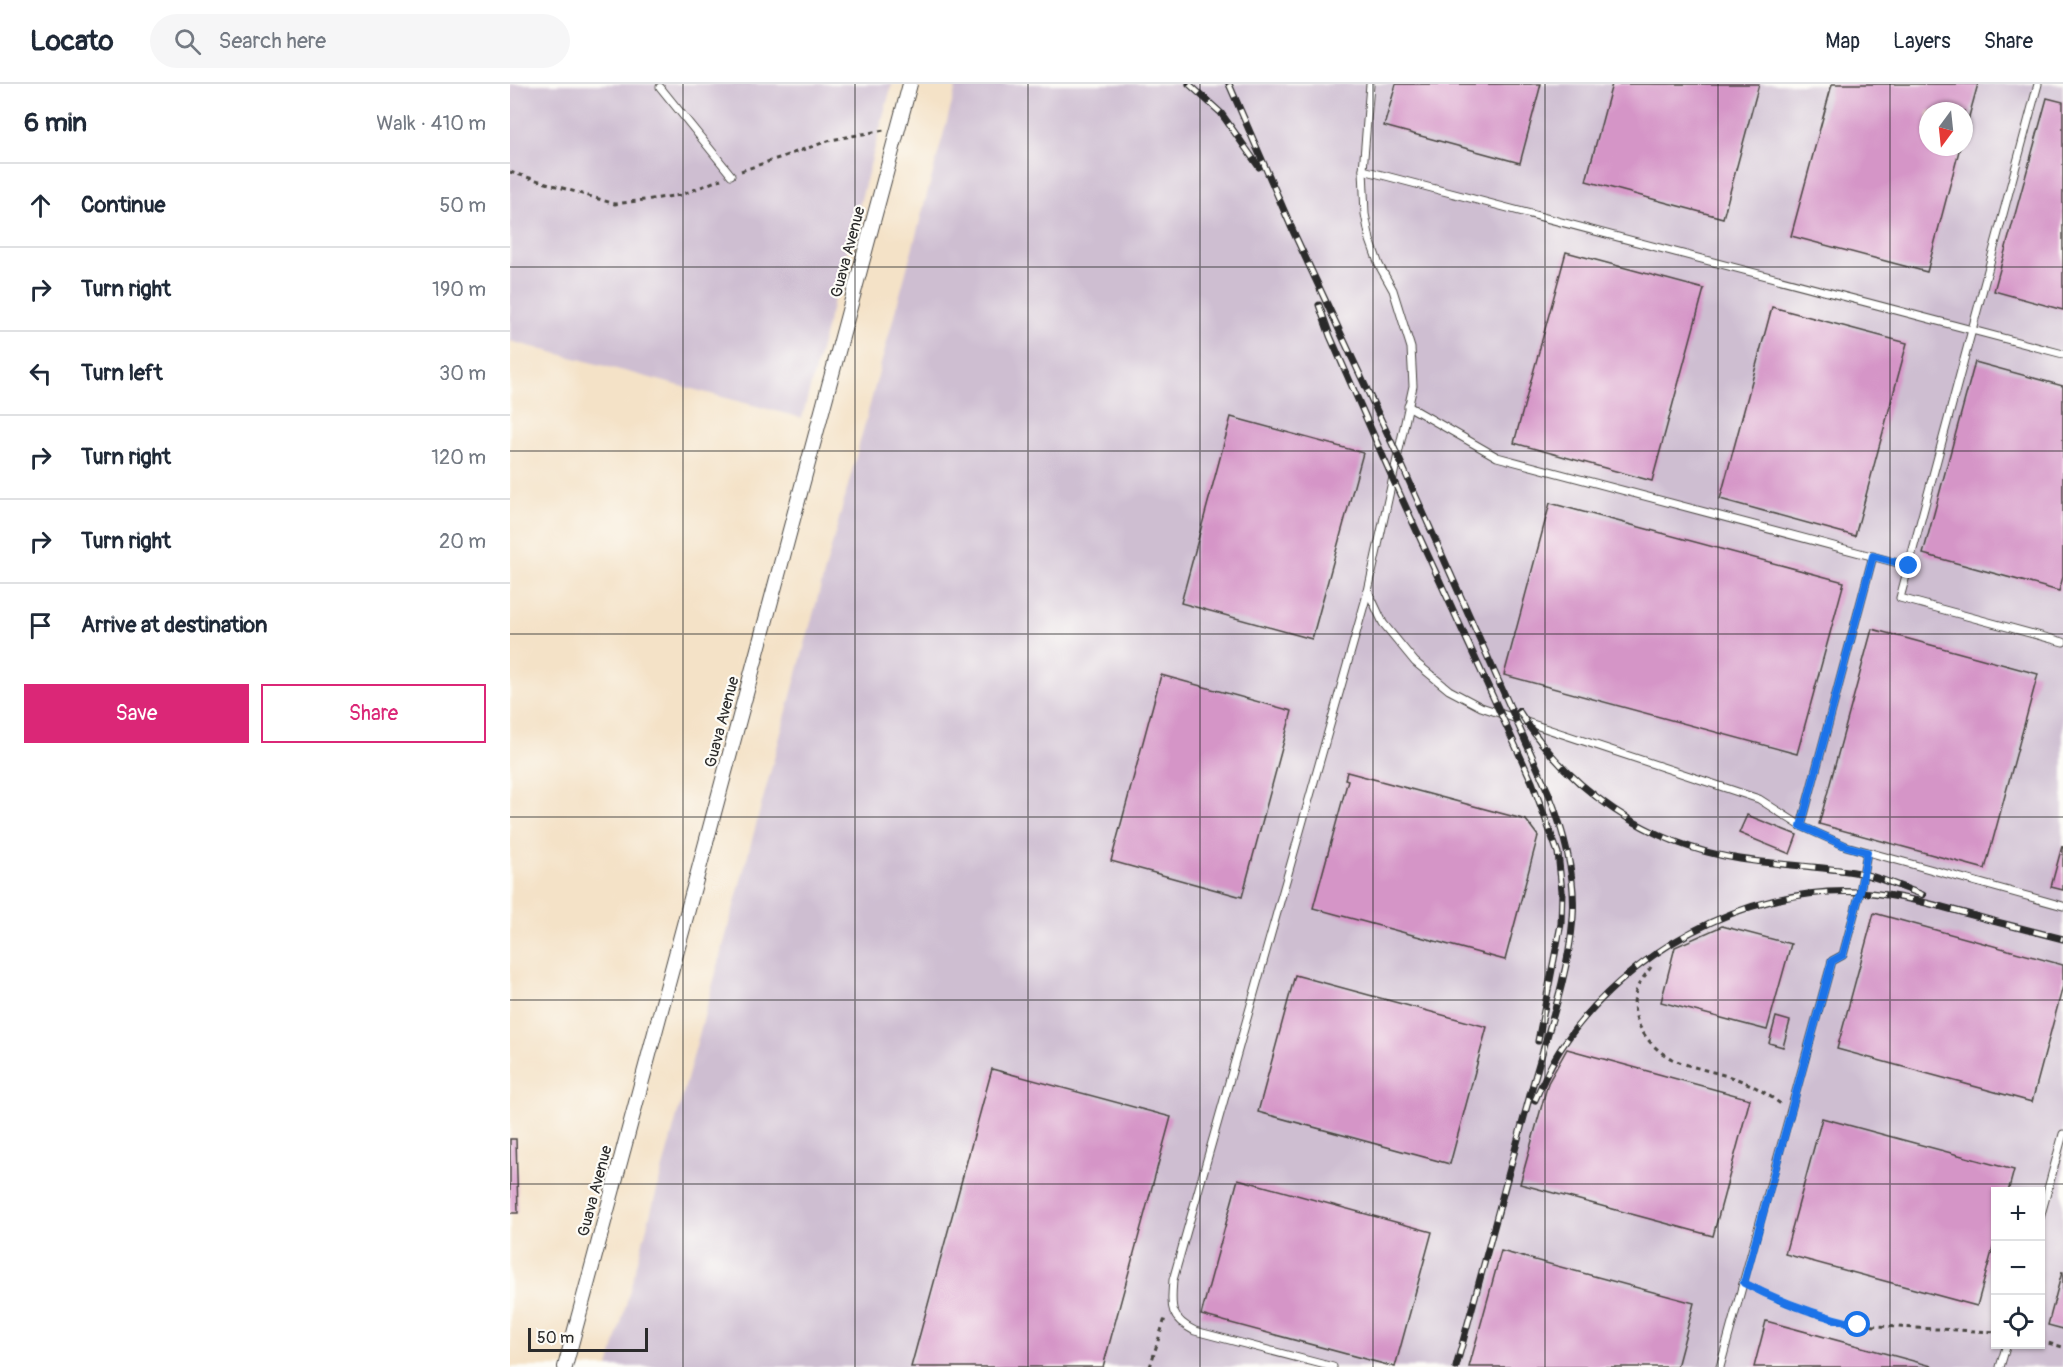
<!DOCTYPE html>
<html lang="en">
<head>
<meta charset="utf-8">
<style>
  body { margin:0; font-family:Pangolin,sans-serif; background:#f6f6f7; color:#1f2937 }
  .controls { position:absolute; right:18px; bottom:18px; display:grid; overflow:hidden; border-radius:0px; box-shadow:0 2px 4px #0004 }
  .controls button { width:54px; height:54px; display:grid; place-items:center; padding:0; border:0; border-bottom:2px solid #e0e1e3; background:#fff; color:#1f2937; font:30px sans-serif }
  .compass { position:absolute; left:1409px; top:18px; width:54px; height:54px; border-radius:50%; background:#fff; box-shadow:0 2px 4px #0004; rotate:195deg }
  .scale { position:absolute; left:18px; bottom:15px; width:120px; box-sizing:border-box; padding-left:6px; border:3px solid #2b2b2b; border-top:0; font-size:16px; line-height:21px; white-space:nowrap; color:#2b2b2b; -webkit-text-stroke:4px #fdfcf7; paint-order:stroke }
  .stop { position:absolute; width:18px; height:18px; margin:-14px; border:4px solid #1a73e8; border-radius:50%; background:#fff }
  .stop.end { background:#1a73e8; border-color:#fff; box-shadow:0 2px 6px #0008 }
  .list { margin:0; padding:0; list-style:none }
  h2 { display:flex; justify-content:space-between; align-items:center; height:78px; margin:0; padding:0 24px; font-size:26px }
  h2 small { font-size:20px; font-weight:400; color:#747a83 }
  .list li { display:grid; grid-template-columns:39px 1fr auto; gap:18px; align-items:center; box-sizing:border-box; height:84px; padding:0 24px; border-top:2px solid #e0e1e3 }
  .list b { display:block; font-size:22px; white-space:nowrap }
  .list em { font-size:20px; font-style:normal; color:#747a83 }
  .actions { display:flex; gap:12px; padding:18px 24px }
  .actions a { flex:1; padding:14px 0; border:2px solid #db2777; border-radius:0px; text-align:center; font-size:21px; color:#db2777 }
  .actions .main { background:#db2777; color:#fff }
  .icon { flex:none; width:33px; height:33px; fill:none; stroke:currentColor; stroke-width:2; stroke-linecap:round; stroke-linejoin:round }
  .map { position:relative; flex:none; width:1553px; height:1283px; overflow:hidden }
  header { display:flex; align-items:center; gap:36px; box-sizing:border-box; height:84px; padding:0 30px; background:#fff; border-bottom:2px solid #e0e1e3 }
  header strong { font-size:28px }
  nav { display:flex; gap:33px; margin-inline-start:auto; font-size:21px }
  .search { width:420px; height:54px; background:#f6f6f7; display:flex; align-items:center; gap:15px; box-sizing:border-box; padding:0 21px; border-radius:33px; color:#747a83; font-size:22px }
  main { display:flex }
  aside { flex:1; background:#fff }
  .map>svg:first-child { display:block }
  .industrial { fill:#cebed1; fill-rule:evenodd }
  .building { fill:#d595c7 }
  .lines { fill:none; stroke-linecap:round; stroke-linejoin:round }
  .lane-casing { stroke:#494642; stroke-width:9 }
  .street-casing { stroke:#494642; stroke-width:16 }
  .path { stroke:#494642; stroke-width:3; stroke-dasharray:4.5 4.5; stroke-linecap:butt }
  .lane { stroke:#fff; stroke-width:7 }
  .street { stroke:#fff; stroke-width:14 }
  .rail-casing { stroke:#2b2b2b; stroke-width:7 }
  .rail { stroke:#fdfcf7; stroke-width:4.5; stroke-dasharray:14; stroke-linecap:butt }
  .route { stroke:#1a73e8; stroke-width:8 }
  .grid { fill:none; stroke:#2b2b2b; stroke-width:1.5; stroke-opacity:0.55 }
  .labels { text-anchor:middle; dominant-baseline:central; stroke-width:4.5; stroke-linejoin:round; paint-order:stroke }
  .street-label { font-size:16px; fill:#2b2b2b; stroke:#fdfcf7 }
</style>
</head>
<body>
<header>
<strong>Locato</strong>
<div class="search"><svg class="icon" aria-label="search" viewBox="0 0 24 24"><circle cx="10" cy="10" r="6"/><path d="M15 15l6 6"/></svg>Search here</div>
<nav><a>Map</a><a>Layers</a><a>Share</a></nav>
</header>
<main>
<aside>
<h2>6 min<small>Walk · 410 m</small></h2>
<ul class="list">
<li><svg class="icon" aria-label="ahead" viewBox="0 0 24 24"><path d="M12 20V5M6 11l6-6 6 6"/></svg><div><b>Continue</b></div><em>50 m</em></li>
<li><svg class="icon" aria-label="right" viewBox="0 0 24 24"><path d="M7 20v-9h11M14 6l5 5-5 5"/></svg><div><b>Turn right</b></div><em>190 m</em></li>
<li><svg class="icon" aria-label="left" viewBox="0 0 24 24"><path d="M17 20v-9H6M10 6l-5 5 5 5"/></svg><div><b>Turn left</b></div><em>30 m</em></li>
<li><svg class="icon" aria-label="right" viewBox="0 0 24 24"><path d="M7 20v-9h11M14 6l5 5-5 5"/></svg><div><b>Turn right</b></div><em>120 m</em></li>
<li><svg class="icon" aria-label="right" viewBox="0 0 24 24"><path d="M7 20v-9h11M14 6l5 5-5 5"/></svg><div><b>Turn right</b></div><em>20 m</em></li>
<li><svg class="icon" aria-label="arrive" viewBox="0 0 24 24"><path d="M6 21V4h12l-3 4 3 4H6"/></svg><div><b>Arrive at destination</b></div></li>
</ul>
<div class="actions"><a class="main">Save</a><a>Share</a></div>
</aside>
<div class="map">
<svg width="1553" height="1283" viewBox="0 0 1553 1283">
  <rect width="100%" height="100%" fill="#fdfcf7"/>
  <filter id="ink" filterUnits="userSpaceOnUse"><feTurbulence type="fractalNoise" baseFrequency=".0167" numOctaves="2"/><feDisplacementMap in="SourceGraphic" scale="12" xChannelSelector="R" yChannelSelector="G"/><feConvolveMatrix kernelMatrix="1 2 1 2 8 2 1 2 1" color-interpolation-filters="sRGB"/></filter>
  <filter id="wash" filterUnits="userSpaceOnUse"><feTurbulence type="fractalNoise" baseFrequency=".008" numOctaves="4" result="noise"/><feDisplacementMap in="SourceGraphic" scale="24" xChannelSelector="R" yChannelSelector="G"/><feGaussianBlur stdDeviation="1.35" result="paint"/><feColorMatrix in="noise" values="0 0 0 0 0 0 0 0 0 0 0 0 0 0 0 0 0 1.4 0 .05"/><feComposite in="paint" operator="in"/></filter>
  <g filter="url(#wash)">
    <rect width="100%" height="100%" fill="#f4e2c7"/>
    <g class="industrial">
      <polygon points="0,0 382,0 292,334 0,257"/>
      <path d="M447,0H1553V1283H99ZM1418,27H1454V63H1418ZM1486,1108H1530V1260H1486Z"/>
    </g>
    <g id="blocks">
      <g class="building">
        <polygon points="886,0 1031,0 1010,79 874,42"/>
        <polygon points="1102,0 1249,0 1213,134 1076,97"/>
        <polygon points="1322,0 1468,0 1455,47 1454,27 1418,27 1418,63 1450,63 1417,188 1281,152"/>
        <polygon points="1537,14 1553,18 1553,226 1484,207"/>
        <polygon points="1056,168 1194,205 1142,397 1004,359"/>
        <polygon points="1262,223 1397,259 1345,452 1210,415"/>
        <polygon points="1465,278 1553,302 1553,493 1549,507 1413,470"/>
        <polygon points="721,333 853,369 802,555 671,519"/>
        <polygon points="1040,419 1334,498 1287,670 994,591"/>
        <polygon points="1362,545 1528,590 1475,785 1309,740"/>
        <polygon points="651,591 782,627 732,813 601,777"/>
        <polygon points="837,688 1016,736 1028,752 995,876 803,824 838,696 835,695"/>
        <polygon points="1237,731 1287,751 1280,770 1229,749"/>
        <polygon points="1552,762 1553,762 1553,806 1541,803"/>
        <polygon points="1364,829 1553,881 1553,902 1522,1018 1327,965"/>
        <polygon points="1212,842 1281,860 1257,946 1151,918 1165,863"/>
        <polygon points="785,891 977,943 940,1080 748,1028"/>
        <polygon points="1266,933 1280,937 1273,963 1259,959"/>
        <polygon points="1057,965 1240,1015 1203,1152 1010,1100 1038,999"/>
        <polygon points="482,985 661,1033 593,1283 401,1283"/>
        <polygon points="1312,1034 1504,1086 1498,1108 1486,1108 1486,1153 1467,1222 1275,1170"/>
        <polygon points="0,1055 6,1055 8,1129 0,1129"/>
        <polygon points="728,1095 922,1148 885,1283 691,1231"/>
        <polygon points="991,1167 1184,1219 1167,1283 959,1283"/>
        <polygon points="1552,1188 1553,1188 1553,1245 1538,1241"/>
        <polygon points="1256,1237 1422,1282 1422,1283 1244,1283"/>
      </g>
    </g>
  </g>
  <g filter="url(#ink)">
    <use href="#blocks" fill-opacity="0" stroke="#494642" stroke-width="1.5"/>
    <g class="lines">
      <defs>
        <g id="lane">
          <polyline points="1528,0 1390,514 1553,558"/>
          <polyline points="150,3 221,91"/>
          <polyline points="853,86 1553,270"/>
          <polyline points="898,322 987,373 1399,482"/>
          <polyline points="858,507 873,539 905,578 939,606 971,623 1249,715 1291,742 1336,762 1553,822"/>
          <polyline points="1291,742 1363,472"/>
          <polyline points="1530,1134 1553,1050"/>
          <path d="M823,1283L685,1247C659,1234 661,1223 663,1196L858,507L903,302L901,264L883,206L869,181L860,156L855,130L853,86L860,0"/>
          <polyline points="1210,1283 1322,877 1333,871 1350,808 1357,768"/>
          <polyline points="1490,1283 1497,1260"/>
        </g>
        <polyline id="street" points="55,1283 400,0"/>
      </defs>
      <use href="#lane" class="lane-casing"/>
      <use href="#street" class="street-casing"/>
      <g class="path">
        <polyline points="231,87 321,56 374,46"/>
        <polyline points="0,88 105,120 171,111 211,95"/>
        <path d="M1141,883C1137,889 1131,896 1128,902C1115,930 1137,963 1162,975C1184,985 1209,988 1232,997C1247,1003 1259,1011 1272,1021"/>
        <polyline points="1243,1203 1268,1217 1305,1231 1348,1241 1486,1248"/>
        <polyline points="1530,1257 1553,1263"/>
        <polyline points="640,1283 655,1234"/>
      </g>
      <use href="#lane" class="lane"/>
      <use href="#street" class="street"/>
      <defs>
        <g id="rail">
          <polyline points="679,0 711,29 749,83"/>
          <path d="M719,0L783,147L887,370L1039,710C1054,748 1066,793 1063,834C1058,895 1036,952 1020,1011C995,1101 971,1192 946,1283"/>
          <polyline points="809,221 820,252 882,393 1022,698 1048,769 1052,807 1051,840 1028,957"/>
          <path d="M1009,627C1058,706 1139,761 1230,775C1268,781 1307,782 1344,788C1367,792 1391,803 1413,811"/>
          <path d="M1025,1016C1033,998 1041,979 1052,963C1115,869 1235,802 1350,808C1395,811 1439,825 1483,837C1506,843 1530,849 1553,855"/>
        </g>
      </defs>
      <use href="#rail" class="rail-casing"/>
      <use href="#rail" class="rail"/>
    </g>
  </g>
  <g class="lines" filter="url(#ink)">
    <path class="route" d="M1348,1241C1306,1231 1272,1219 1234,1199L1322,877L1333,871L1350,808L1357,768L1336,762L1291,742L1363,472L1399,482"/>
  </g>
  <path class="grid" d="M173,0V1283M345,0V1283M518,0V1283M690,0V1283M863,0V1283M1035,0V1283M1208,0V1283M1380,0V1283M0,183H1553M0,367H1553M0,550H1553M0,733H1553M0,916H1553M0,1100H1553"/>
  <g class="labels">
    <g class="street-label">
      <text transform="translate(338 168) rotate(-75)">Guava Avenue</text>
      <text transform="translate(212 638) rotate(-75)">Guava Avenue</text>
      <text transform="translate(85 1107) rotate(-75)">Guava Avenue</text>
    </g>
  </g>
</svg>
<div class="controls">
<button>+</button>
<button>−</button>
<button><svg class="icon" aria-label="locate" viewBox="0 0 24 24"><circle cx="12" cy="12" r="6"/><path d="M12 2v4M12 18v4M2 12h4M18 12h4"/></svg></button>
</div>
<svg class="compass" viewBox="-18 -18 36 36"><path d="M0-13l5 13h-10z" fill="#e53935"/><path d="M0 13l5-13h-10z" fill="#747a83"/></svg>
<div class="scale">50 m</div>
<div class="stop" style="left:1348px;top:1241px"></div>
<div class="stop end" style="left:1399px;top:482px"></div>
</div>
</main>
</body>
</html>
